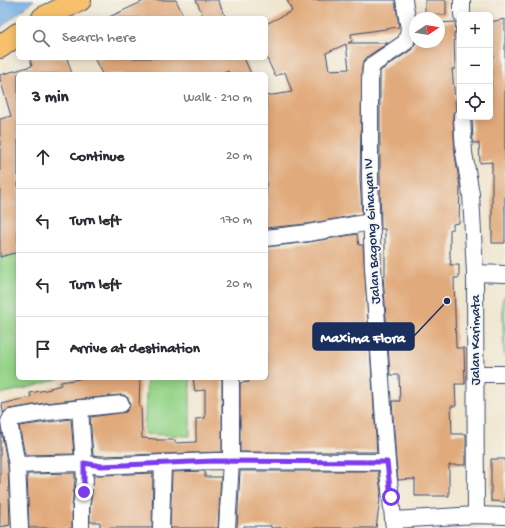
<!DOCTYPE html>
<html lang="en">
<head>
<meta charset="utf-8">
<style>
  body { margin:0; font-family:"Gochi Hand",sans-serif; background:#f7f7f7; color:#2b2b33 }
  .controls { position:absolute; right:12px; top:12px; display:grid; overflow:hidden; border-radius:6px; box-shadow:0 2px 10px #0003 }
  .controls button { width:36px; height:36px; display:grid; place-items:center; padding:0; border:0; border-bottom:1px solid #e1e1e2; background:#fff; color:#2b2b33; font:20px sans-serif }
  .compass { position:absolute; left:409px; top:12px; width:36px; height:36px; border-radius:50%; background:#fff; box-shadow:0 2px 10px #0003; rotate:78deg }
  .stop { position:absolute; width:12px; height:12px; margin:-9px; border:3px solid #7c3aed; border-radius:50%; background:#fff }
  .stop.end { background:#7c3aed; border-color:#fff; box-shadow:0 1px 4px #0008 }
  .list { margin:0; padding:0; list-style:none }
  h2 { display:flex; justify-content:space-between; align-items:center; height:52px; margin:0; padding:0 16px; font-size:17px }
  h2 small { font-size:13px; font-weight:400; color:#7c7c81 }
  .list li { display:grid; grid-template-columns:26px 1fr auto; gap:12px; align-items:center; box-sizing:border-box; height:64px; padding:0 16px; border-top:1px solid #e1e1e2 }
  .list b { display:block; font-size:15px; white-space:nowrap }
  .list em { font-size:13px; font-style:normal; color:#7c7c81 }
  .icon { flex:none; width:22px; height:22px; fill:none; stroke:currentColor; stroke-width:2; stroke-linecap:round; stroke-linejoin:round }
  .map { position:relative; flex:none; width:505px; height:528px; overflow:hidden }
  .search { position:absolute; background:#fff; box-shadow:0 2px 10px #0003; left:16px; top:16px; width:252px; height:44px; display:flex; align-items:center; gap:10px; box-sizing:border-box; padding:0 14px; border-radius:6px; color:#7c7c81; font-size:15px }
  .panel { position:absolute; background:#fff; box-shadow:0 2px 10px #0003; left:16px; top:72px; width:252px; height:308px; border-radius:6px }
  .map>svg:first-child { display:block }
  .green { fill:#97d489; stroke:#598274 }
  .water { fill:#6da9de; stroke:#446c9e }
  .building { fill:#e1aa7b; fill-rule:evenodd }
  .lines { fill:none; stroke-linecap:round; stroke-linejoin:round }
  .minor-casing { stroke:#3b4a6f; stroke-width:18 }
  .highway-casing { stroke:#3b4a6f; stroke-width:24 }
  .minor { stroke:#fff; stroke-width:16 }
  .highway { stroke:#f7c06c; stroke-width:22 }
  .route { stroke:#7c3aed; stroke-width:5 }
  .labels { text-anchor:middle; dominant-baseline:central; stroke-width:4; stroke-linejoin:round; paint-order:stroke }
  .street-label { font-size:14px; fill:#1b2f5e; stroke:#f6f6f2 }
  .leader { fill:none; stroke:#1b2f5e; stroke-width:1.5 }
  .callout-dot { fill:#1b2f5e; stroke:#f6f6f2; stroke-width:1.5 }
  .callout { fill:#1b2f5e; stroke:#1b2f5e; stroke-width:1.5 }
  .callout-label { font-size:15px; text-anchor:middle; font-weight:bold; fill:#fff }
</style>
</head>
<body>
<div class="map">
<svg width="505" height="528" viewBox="0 0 505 528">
  <rect width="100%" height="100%" fill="#f6f6f2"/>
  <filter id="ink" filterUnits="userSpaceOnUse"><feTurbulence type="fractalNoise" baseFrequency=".025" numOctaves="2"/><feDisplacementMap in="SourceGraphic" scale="8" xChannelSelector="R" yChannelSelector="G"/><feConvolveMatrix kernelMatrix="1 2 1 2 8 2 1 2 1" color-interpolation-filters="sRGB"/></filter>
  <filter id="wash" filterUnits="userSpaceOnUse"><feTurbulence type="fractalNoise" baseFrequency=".012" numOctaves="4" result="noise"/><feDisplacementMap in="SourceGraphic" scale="16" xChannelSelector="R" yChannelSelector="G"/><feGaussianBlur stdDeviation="0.9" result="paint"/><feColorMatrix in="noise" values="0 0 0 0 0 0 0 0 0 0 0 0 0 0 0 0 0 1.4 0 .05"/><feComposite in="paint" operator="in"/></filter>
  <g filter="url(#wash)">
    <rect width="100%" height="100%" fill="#f0e5cd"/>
    <g class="green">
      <polygon points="18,254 18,378 60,378 35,386 0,394 0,257"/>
      <polygon points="505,295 505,357 504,356 502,300"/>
      <polygon points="147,378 190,378 190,436 144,434"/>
    </g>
    <polygon class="water" points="0,0 34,0 0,28"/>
    <g id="blocks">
      <g class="building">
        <polygon points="146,0 176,0 183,15 177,18 107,18"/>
        <polygon points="196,0 218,0 226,18 204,18"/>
        <path d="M287,0H395L399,27L351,34L352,41L348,43H388L368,56L364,61L362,66L360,179L362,214L307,224L266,228V96L292,92L285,72L275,76L266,56V24L292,11ZM346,44L349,69L329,70L326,53Z"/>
        <polygon points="425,0 446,0 446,15 425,14"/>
        <polygon points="505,19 505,243 492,243 492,162 480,163 479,143 473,143 472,117 490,117 492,68 490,68 490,57 493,57 490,22"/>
        <polygon points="455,22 456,33 454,33 455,69 452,69 456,110 453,113 453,118 455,154 460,187 459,223 453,224 453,229 450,229 450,260 451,260 450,265 459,265 459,278 454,278 456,348 464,348 465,384 455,384 456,406 451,406 452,434 466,434 466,465 449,465 449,496 415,496 415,479 398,480 396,461 392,401 400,401 399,375 390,375 383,276 385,275 385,229 381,229 380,179 380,71 411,50 416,42 439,42 439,23"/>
        <polygon points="30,58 67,58 72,74 18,74 18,252 0,257 0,119 11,116 0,79 0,75 32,66"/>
        <polygon points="94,58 244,58 251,74 230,74 228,71 221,74 102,74"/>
        <polygon points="357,234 359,245 363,245 377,452 240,452 240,383 249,382 248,378 266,378 266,247 309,242"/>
        <polygon points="79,378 140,378 139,407 141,407 142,438 156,439 156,440 175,440 175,443 196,442 196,419 205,418 205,390 195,391 193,378 222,378 222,452 101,456 93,455 90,417 126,412 129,408 130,403 128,398 124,395 120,395 45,403 9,409 3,413 2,404 31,397 30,393 51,389 50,388 61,385 61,382 79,379"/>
        <polygon points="71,419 74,454 25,455 19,426"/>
        <polygon points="0,426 8,466 10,525 0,527"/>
        <polygon points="491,459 505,459 505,502 491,501"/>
        <polygon points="205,471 205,477 221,477 218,528 170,528 172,472"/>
        <polygon points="240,471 378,471 381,492 376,528 296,528 295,527 271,528 271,526 244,526 244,528 237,528"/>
        <polygon points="75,473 75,480 72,507 72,528 29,528 27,474"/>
        <polygon points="153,473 152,528 100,528 100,522 90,522 90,508 94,475 101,475"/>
      </g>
    </g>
  </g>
  <g filter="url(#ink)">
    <use href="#blocks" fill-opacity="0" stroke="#3b4a6f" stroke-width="1"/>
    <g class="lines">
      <defs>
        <g id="minor">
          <polyline points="462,0 462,15"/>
          <polyline points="462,117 464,153 471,194 475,273 476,515"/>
          <polyline points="266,238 308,233 371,222"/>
          <polyline points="475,273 505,274"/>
          <polyline points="476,374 505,374"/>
          <polyline points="80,408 85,480 81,507 81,528"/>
          <polyline points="17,465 79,463 101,466 163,463 215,461 387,462"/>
          <polyline points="393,520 476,515 505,516"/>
          <polyline points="20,528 17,465 9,422 11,418 47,412 121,404"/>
          <polyline points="161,528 163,463"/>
          <polyline points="227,528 231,461 231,378"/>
          <polyline points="394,528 387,462 373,268 370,179 370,80 371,67 375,63 406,42 409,29 404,0"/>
        </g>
        <g id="highway">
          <polyline points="43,18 80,0"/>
          <polyline points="0,47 18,34"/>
        </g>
      </defs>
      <use href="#minor" class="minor-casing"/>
      <use href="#highway" class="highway-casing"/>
      <use href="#minor" class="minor"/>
      <use href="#highway" class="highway"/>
    </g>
  </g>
  <g class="lines" filter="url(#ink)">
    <polyline class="route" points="84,492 84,463 101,466 214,461 387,462 391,497"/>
  </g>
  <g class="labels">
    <g class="street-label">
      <text transform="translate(373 231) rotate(-93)">Jalan Bagong Ginayan IV</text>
      <text transform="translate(476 340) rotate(-90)">Jalan Karimata</text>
    </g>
  </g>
  <path class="leader" d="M447 301L414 336"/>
  <circle class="callout-dot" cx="447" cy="301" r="4"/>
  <rect class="callout" x="313" y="323" width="101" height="27" rx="4"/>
  <g class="callout-label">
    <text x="363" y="342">Maxima Flora</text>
  </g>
</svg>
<div class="controls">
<button>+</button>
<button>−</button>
<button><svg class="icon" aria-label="locate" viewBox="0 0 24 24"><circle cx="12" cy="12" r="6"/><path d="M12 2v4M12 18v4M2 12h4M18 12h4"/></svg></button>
</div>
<svg class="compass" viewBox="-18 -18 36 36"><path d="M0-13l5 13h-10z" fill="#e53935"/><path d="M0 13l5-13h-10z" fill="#7c7c81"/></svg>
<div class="stop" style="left:391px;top:497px"></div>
<div class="stop end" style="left:84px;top:492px"></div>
<div class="search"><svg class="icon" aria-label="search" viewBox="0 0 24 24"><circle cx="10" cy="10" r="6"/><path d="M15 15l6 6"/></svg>Search here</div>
<section class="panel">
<h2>3 min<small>Walk · 210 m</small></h2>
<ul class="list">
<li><svg class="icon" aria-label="ahead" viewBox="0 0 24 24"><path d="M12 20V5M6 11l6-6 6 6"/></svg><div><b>Continue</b></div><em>20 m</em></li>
<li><svg class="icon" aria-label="left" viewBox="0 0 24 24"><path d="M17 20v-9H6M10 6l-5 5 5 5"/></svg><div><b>Turn left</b></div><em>170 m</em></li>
<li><svg class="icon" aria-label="left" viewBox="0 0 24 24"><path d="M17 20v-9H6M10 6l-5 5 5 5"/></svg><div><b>Turn left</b></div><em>20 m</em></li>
<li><svg class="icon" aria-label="arrive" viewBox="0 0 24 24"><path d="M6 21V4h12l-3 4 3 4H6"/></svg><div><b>Arrive at destination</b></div></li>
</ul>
</section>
</div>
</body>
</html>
